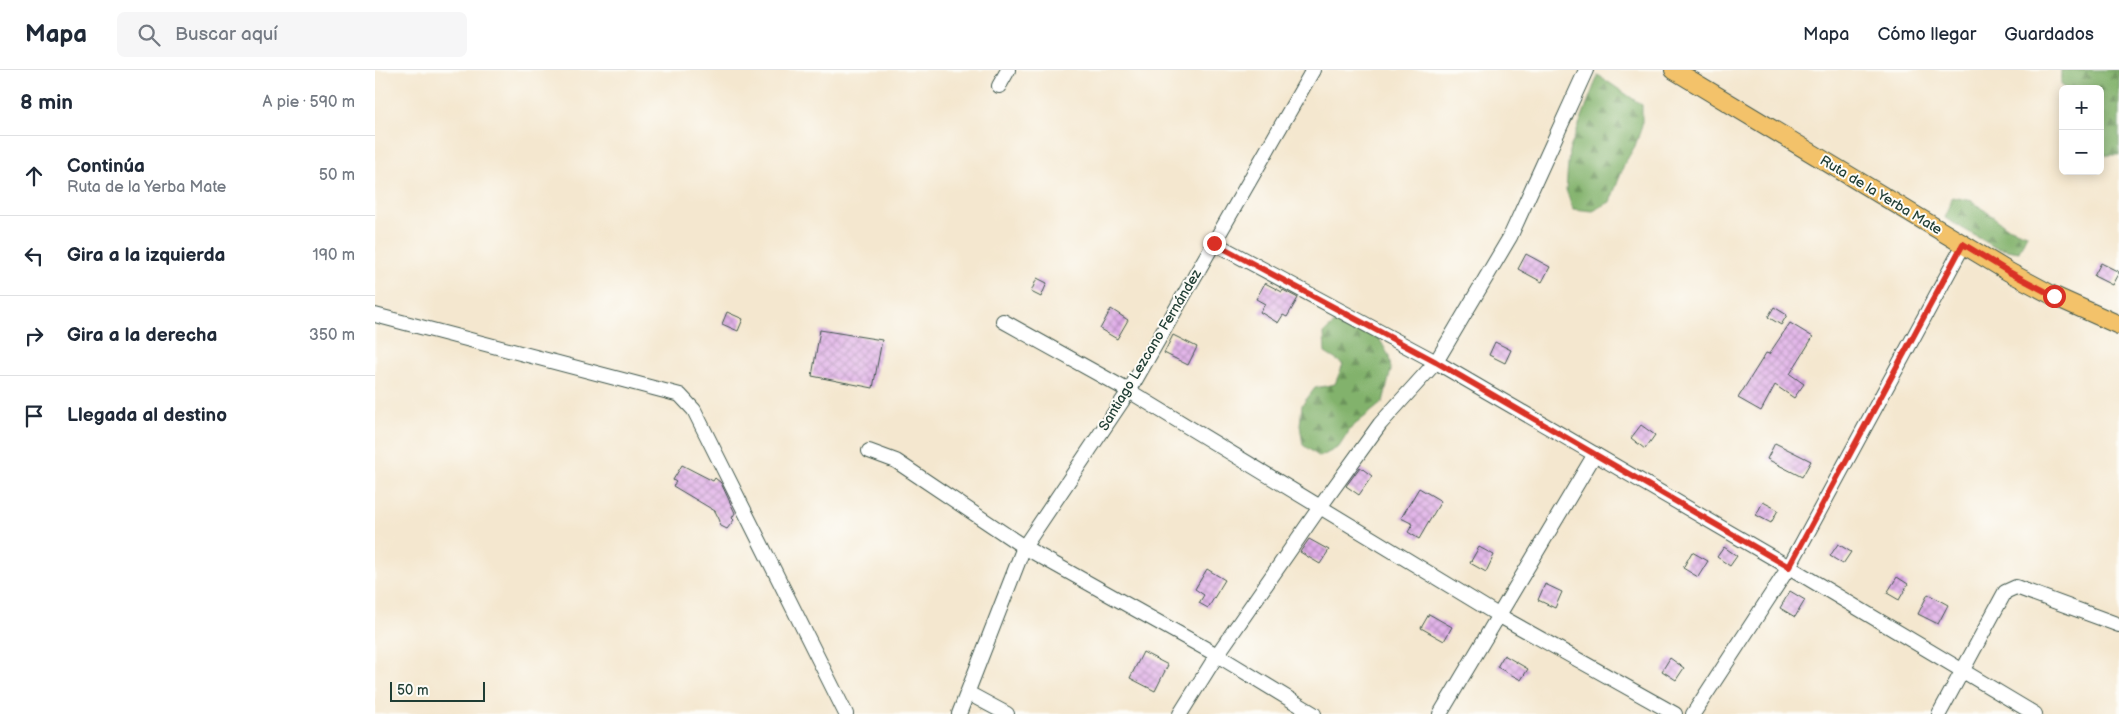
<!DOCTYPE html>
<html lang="es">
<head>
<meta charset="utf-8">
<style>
  body { margin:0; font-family:"Balsamiq Sans",sans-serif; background:#f6f6f7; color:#1f2937 }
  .controls { position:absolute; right:15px; top:15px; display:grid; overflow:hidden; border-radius:8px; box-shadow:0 2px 12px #0003 }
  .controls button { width:45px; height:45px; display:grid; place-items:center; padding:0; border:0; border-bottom:1px solid #e0e1e3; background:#fff; color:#1f2937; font:25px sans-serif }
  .scale { position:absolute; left:15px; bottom:12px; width:95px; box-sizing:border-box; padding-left:5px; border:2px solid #1f3d34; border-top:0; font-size:14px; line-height:18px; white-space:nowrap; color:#1f3d34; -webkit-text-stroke:4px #fdfcf7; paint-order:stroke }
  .stop { position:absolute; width:15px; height:15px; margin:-11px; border:4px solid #d93025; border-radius:50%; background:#fff }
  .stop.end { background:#d93025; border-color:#fff; box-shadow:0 1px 5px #0008 }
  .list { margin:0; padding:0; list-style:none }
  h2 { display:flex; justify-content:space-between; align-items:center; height:65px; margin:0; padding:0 20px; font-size:21px }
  h2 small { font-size:16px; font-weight:400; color:#747a83 }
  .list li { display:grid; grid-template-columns:32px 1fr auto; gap:15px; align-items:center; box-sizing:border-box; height:80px; padding:0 20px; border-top:1px solid #e0e1e3 }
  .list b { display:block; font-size:19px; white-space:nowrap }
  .list p { margin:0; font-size:16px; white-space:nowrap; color:#747a83 }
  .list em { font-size:16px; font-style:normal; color:#747a83 }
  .icon { flex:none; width:28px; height:28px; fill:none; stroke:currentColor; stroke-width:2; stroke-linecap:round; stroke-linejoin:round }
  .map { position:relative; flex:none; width:1744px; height:644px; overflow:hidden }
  header { display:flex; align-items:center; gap:30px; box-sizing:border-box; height:70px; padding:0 25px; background:#fff; border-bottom:1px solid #e0e1e3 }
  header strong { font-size:24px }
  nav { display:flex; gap:28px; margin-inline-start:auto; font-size:18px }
  .search { width:350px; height:45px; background:#f6f6f7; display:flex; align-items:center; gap:12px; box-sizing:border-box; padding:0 18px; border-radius:8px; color:#747a83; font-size:19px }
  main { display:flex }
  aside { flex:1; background:#fff }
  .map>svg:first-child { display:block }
  .forest { fill:url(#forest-firs); stroke:#507850 }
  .building { fill:url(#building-cross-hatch) }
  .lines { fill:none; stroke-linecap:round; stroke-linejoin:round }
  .minor-casing { stroke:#3f564b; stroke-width:16 }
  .major-casing { stroke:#3f564b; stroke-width:20 }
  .minor { stroke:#fff; stroke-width:14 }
  .major { stroke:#f3c26a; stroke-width:18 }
  .route { stroke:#d93025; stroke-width:6 }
  .labels { text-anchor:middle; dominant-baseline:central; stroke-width:4; stroke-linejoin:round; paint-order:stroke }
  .street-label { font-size:14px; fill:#1f3d34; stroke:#fdfcf7 }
</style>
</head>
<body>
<header>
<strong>Mapa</strong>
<div class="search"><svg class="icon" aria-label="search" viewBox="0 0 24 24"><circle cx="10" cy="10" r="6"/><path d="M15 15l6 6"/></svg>Buscar aquí</div>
<nav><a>Mapa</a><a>Cómo llegar</a><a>Guardados</a></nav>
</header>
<main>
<aside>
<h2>8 min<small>A pie · 590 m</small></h2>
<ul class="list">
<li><svg class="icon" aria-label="ahead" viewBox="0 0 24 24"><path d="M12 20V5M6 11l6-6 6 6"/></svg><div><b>Continúa</b><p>Ruta de la Yerba Mate</p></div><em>50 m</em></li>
<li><svg class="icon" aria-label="left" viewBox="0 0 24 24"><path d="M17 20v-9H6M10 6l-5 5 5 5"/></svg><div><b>Gira a la izquierda</b></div><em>190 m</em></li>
<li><svg class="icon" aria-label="right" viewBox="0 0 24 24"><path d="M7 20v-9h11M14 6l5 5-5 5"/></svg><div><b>Gira a la derecha</b></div><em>350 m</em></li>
<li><svg class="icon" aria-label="arrive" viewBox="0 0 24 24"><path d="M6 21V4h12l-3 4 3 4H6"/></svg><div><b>Llegada al destino</b></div></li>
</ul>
</aside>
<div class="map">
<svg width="1744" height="644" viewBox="0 0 1744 644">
  <defs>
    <pattern id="forest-firs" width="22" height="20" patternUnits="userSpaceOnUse" patternTransform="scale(1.25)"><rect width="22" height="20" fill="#82b26c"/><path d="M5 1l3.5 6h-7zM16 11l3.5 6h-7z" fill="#6a925a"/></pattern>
    <pattern id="building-cross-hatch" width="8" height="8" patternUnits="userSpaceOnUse" patternTransform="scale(1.25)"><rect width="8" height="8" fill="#dface7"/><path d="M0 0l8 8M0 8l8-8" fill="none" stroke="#b48dbc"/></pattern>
  </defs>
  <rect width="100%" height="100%" fill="#fdfcf7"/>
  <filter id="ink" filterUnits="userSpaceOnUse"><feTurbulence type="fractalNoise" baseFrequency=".02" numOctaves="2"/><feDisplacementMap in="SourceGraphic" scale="10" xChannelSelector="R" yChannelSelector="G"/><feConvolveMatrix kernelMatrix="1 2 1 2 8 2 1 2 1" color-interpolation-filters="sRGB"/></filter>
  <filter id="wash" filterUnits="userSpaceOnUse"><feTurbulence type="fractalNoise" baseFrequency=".0096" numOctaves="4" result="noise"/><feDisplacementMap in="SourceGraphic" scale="20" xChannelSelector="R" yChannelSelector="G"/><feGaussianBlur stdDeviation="1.12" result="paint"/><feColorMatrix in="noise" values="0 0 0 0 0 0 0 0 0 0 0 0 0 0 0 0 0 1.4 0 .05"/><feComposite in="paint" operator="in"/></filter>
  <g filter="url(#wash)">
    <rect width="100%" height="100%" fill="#f4e7cf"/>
    <g class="forest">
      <polygon points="1686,0 1744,0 1744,85 1731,85 1725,76 1725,19 1690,19 1686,13"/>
      <polygon points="1223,5 1267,35 1267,56 1260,76 1250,93 1235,132 1218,141 1198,139 1191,120 1194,81"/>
      <polygon points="1577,127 1597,131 1632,157 1652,164 1644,182 1621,178 1570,148"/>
      <polygon points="966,248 1004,268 1014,286 1016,300 1008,332 976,358 964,377 945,387 928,375 925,355 927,335 940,318 960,314 968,294 950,283 949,263"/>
    </g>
    <g id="blocks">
      <g class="building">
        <polygon points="1151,184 1175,197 1167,212 1143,199"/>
        <polygon points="1726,193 1744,202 1737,215 1719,206"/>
        <polygon points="662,208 672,213 666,227 656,222"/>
        <polygon points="890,213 907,222 908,220 923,228 912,247 908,245 903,253 885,242 890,234 881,229"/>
        <polygon points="1399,237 1412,245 1406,255 1393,247"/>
        <polygon points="736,239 753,250 742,269 725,259"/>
        <polygon points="352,242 368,249 363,261 347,254"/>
        <polygon points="1415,253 1438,267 1415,304 1429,314 1419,328 1400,315 1386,341 1363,328 1391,283 1394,284"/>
        <polygon points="445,260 507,270 498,318 437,306"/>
        <polygon points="798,265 822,277 813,295 789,283"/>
        <polygon points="1120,272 1136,280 1130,293 1114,285"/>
        <polygon points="1266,355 1280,365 1270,379 1256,368"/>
        <polygon points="1400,373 1436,391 1427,407 1392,389"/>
        <polygon points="307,395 338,411 340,408 346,413 360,443 357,448 359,450 352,459 344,455 345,451 340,441 298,416 301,412 298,410"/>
        <polygon points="985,397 997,406 984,425 971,416"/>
        <polygon points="1044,418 1066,431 1044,469 1033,462 1038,454 1026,448"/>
        <polygon points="1388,432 1403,440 1396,453 1381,445"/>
        <polygon points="934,469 954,480 945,494 925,482"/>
        <polygon points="1463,474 1476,482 1468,494 1455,486"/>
        <polygon points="1104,477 1119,485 1111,502 1095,493"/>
        <polygon points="1349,477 1362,486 1355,496 1342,487"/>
        <polygon points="1317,482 1333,491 1323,507 1308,498"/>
        <polygon points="832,499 850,510 833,538 824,533 829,525 820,519"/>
        <polygon points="1522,507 1533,514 1524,530 1512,523"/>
        <polygon points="1170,514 1187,522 1180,538 1163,530"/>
        <polygon points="1415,521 1430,530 1420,547 1405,538"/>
        <polygon points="1553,524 1573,535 1563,554 1543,544"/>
        <polygon points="1054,544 1077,557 1069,571 1046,558"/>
        <polygon points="768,582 793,595 780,621 755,608"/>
        <polygon points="1129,585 1153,599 1146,610 1122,597"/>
        <polygon points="1295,588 1309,598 1301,610 1287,601"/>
      </g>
    </g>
  </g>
  <g filter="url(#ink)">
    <use href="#blocks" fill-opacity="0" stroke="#3f564b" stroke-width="1"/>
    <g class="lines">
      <defs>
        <g id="minor">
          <polyline points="624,16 633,0"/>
          <polyline points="839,173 1061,292 1414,497 1660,644"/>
          <polyline points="0,245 305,325 319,340 471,644"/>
          <polyline points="628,251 754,321 1123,545 1300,644"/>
          <polyline points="494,381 521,391 649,477 842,585 939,644"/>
          <polyline points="593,623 632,644"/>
          <polyline points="584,644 649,477 754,321 938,0"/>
          <polyline points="805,644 842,585 945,437 1005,354 1061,292 1135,167 1211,0"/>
          <polyline points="1065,644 1220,384"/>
          <polyline points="1318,644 1414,497 1589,174"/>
          <polyline points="1564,644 1630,522 1641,517 1744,555"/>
        </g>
        <polyline id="major" points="1299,0 1634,202 1679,226 1744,255"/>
      </defs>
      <use href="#minor" class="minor-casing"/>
      <use href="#major" class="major-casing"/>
      <use href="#minor" class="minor"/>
      <use href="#major" class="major"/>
    </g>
  </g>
  <g class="lines" filter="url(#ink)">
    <polyline class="route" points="839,173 1061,292 1414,497 1588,174 1634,202 1679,226"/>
  </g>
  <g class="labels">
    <g class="street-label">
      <text transform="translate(1506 125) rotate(31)">Ruta de la Yerba Mate</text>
      <text transform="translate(775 280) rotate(-59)">Santiago Lezcano Fernández</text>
    </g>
  </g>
</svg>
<div class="controls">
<button>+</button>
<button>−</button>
</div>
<div class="scale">50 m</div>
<div class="stop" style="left:1679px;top:226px"></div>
<div class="stop end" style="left:839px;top:173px"></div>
</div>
</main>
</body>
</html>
